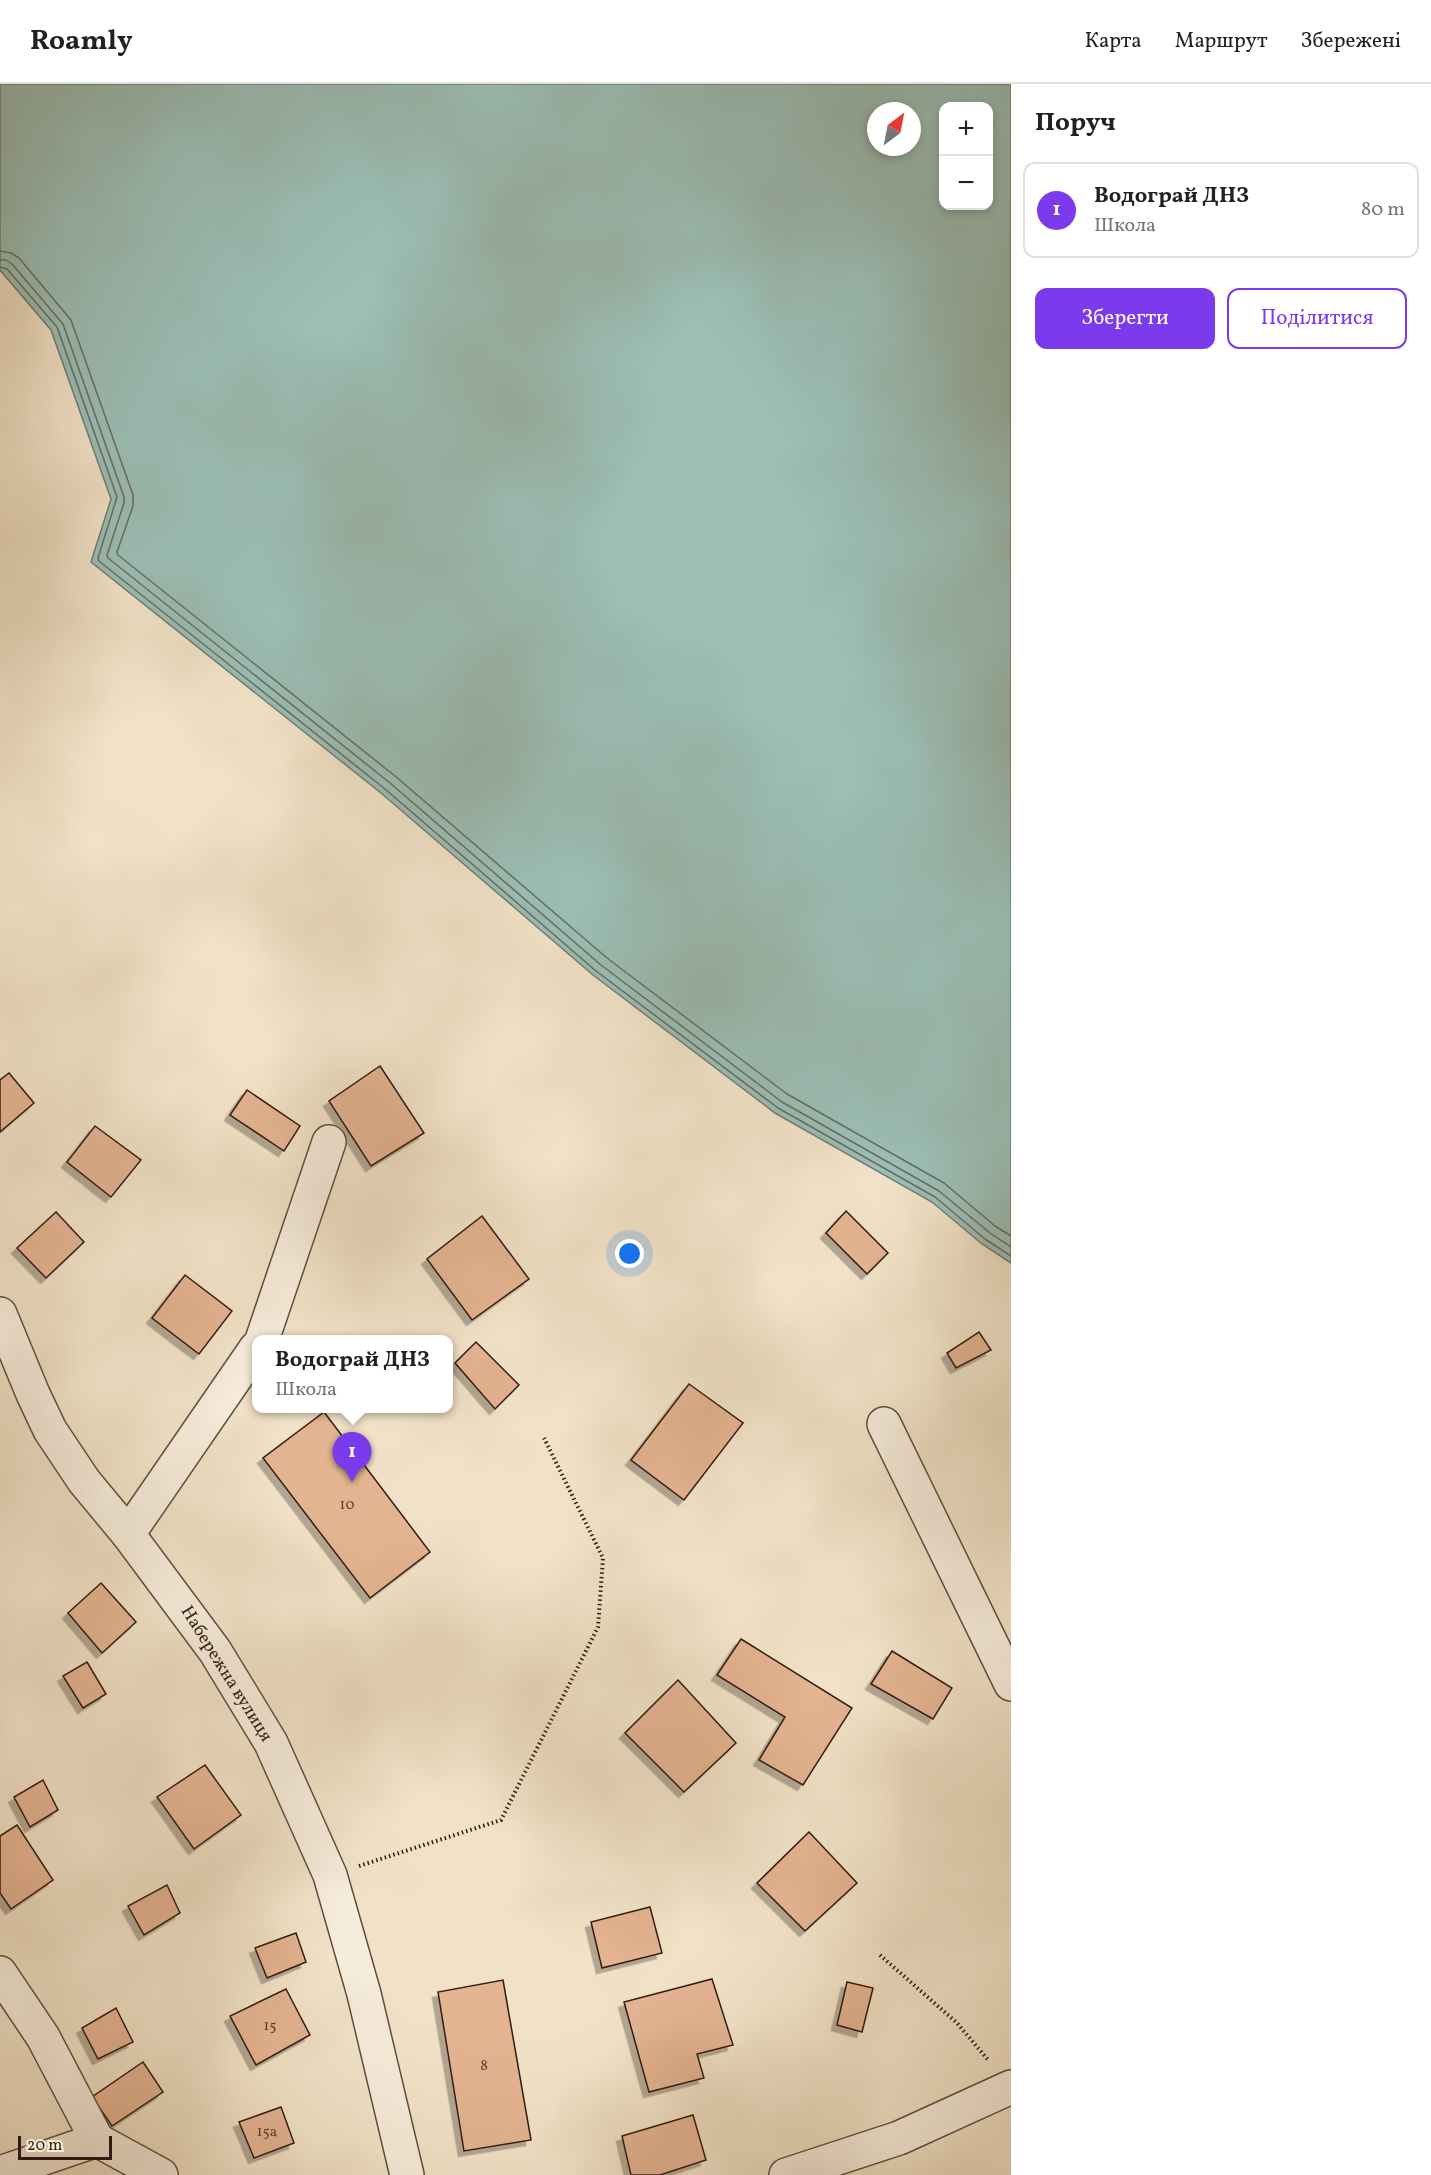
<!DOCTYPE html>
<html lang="uk">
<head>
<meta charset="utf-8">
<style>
  body { margin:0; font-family:Vollkorn,serif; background:#f2f2f2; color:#202124 }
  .controls { position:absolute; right:18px; top:18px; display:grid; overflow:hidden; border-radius:12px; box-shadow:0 3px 9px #0003 }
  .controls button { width:54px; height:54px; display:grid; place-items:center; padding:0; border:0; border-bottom:2px solid #e0e0e0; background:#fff; color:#202124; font:30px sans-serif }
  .compass { position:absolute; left:867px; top:18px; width:54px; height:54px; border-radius:50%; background:#fff; box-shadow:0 3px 9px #0003; rotate:32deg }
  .scale { position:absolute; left:18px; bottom:15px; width:94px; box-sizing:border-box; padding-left:6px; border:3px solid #331b12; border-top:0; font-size:16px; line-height:21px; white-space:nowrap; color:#331b12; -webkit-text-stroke:4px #f6ecdb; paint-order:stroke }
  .you { position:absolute; left:630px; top:1170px; width:21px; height:21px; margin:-15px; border:4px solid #fff; border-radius:50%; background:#1a73e8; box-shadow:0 0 0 9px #1a73e833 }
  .badge { display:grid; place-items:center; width:39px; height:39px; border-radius:50%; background:#7c3aed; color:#fff; font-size:20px; font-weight:700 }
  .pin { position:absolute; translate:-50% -50px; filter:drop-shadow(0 2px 3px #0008) }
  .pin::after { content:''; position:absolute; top:32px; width:21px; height:18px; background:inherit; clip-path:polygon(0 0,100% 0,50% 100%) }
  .popup { position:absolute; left:252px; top:1251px; width:201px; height:78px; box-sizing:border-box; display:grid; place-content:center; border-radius:12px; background:#fff; filter:drop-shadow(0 2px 4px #0005); font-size:20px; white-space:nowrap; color:#757577 }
  .popup b { font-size:22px; color:#202124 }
  .popup::after { content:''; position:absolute; left:50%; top:100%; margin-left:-12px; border:12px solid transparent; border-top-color:#fff }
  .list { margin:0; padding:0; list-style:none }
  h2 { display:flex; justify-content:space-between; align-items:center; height:78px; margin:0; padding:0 24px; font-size:26px }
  h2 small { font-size:20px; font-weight:400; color:#757577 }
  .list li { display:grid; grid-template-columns:39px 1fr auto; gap:18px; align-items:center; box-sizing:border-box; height:96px; margin:0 12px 12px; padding:0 12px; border:2px solid #e0e0e0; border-radius:12px }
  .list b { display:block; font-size:22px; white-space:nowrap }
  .list p { margin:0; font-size:20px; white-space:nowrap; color:#757577 }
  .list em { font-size:20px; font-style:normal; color:#757577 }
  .actions { display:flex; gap:12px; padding:18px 24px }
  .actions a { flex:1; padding:14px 0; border:2px solid #7c3aed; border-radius:12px; text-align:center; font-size:21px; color:#7c3aed }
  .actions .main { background:#7c3aed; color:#fff }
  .map { position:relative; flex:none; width:1011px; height:2091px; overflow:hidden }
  header { display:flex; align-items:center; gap:36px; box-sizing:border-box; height:84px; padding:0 30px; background:#fff; border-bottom:2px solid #e0e0e0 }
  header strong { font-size:28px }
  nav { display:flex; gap:33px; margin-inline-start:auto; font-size:21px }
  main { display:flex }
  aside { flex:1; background:#fff }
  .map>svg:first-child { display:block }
  .water { fill:#9bbeb5; stroke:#717d74; stroke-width:1.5; fill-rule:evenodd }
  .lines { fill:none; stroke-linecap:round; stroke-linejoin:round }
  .shore { stroke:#676c64; stroke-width:1.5 }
  .building { fill:#e4b391; stroke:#331b12; stroke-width:1.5; filter:url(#shadow) }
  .minor-casing { stroke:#624d3f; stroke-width:36 }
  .path { stroke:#331b12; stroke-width:4; stroke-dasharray:1.5 3; stroke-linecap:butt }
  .minor { stroke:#f6ecdb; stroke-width:33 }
  .labels { text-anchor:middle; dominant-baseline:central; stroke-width:4.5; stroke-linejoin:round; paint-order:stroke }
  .number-label { font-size:15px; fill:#5f4132 }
  .street-label { font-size:18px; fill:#331b12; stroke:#f6ecdb }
</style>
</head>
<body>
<header>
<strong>Roamly</strong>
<nav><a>Карта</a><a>Маршрут</a><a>Збережені</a></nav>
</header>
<main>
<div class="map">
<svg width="1011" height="2091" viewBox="0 0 1011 2091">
  <defs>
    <filter id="shadow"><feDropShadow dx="-5.5" dy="5.5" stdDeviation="0" flood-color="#0004"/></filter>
  </defs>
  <rect width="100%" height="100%" fill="#f1e2c7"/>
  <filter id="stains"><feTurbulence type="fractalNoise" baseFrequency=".00333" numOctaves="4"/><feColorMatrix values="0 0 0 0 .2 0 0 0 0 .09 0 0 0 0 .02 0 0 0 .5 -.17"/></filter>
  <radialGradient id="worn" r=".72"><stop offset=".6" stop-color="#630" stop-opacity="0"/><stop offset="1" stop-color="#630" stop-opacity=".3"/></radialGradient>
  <path class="water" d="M0,0H1011V1179L982,1160L932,1118L775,1029L593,891L381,709L91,478L111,415L51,246L0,186ZM944,22H988V122H944ZM876,27H912V63H876Z"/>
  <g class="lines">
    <g class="shore">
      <polyline points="0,167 11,169 19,174 71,236 133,411 133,422 117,468 118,471 395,692 607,874 787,1010 944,1099 995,1142 1011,1152"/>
      <polyline points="0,176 6,176 12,180 63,240 124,413 124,419 107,471 108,474 390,699 601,881 782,1018 939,1107 990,1149 1011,1163"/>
      <polyline points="0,183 7,185 57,243 117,413 98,474 99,477 385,705 596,887 778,1024 935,1113 985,1155 1011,1172"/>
    </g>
  </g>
  <g class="building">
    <polygon points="380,982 424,1049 371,1082 329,1017"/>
    <polygon points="9,989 34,1019 0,1048 0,996"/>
    <polygon points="247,1006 300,1042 284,1067 230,1031"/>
    <polygon points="95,1042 141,1076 111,1113 67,1078"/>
    <polygon points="846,1127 888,1169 867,1190 826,1149"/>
    <polygon points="56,1128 84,1158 46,1194 17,1164"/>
    <polygon points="482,1132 529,1195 472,1236 427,1175"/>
    <polygon points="185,1191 232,1227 199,1270 152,1234"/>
    <polygon points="979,1248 991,1266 956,1284 947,1269"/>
    <polygon points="476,1258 519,1301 495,1325 455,1279"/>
    <polygon points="689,1300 743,1339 684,1416 631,1376"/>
    <polygon points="324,1328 430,1468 370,1514 263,1374"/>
    <polygon points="101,1499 136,1538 102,1569 68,1529"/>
    <polygon points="741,1555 852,1624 803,1701 759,1676 785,1633 717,1591"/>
    <polygon points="892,1567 952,1604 933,1635 871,1600"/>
    <polygon points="87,1578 106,1610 83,1624 63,1592"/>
    <polygon points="678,1596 736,1659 684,1708 625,1649"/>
    <polygon points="205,1681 241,1731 194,1765 157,1713"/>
    <polygon points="43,1696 58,1726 30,1743 14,1713"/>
    <polygon points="17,1741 53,1796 11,1825 0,1809 0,1752"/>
    <polygon points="809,1748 857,1799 805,1847 757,1799"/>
    <polygon points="167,1801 180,1829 144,1851 128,1822"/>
    <polygon points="650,1823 662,1869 602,1884 591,1838"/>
    <polygon points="296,1849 306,1878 267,1894 255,1864"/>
    <polygon points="712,1895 733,1961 697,1970 704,1994 649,2008 624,1918"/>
    <polygon points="503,1896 531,2056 464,2067 438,1908"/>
    <polygon points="847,1898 873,1904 862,1948 837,1941"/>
    <polygon points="286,1905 310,1951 256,1981 230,1932"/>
    <polygon points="116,1924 133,1958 98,1975 82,1944"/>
    <polygon points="143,1978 163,2008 112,2042 92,2013"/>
    <polygon points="281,2023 294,2059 254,2074 239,2038"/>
    <polygon points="693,2031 706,2076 660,2091 631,2091 622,2052"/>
  </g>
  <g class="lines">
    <defs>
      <g id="minor">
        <polyline points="0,1230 33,1310 50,1346 84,1397 128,1450 215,1567 271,1659 330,1791 364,1910 407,2091"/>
        <polyline points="262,1256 329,1058"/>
        <polyline points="884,1340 1011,1600"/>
        <polyline points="128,1450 256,1264"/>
        <polyline points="0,1889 43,1953 97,2056"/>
        <polyline points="0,2089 97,2056 161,2091"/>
        <polyline points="786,2091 899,2054 1011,2003"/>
      </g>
    </defs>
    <use href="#minor" class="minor-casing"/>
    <g class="path">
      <polyline points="359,1782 501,1736 598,1543 603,1474 544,1354"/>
      <polyline points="880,1871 957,1939 989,1977"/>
    </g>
    <use href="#minor" class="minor"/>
  </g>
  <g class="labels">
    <g class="number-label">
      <text x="347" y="1421">10</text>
      <text x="270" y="1942">15</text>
      <text x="484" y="1982">8</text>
      <text x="267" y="2048">15а</text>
    </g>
    <g class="street-label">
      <text transform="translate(226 1590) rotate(58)">Набережна вулиця</text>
    </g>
  </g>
  <rect width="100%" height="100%" filter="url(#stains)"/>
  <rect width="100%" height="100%" fill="url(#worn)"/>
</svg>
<div class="controls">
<button>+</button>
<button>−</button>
</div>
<svg class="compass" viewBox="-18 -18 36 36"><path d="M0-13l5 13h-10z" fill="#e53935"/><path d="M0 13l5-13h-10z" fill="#757577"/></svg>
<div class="scale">20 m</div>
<div class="you"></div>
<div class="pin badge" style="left:352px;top:1398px">1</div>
<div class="popup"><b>Водограй ДНЗ</b>Школа</div>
</div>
<aside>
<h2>Поруч<small></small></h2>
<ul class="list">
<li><span class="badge">1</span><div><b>Водограй ДНЗ</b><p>Школа</p></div><em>80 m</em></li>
</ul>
<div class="actions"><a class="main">Зберегти</a><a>Поділитися</a></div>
</aside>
</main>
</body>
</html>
